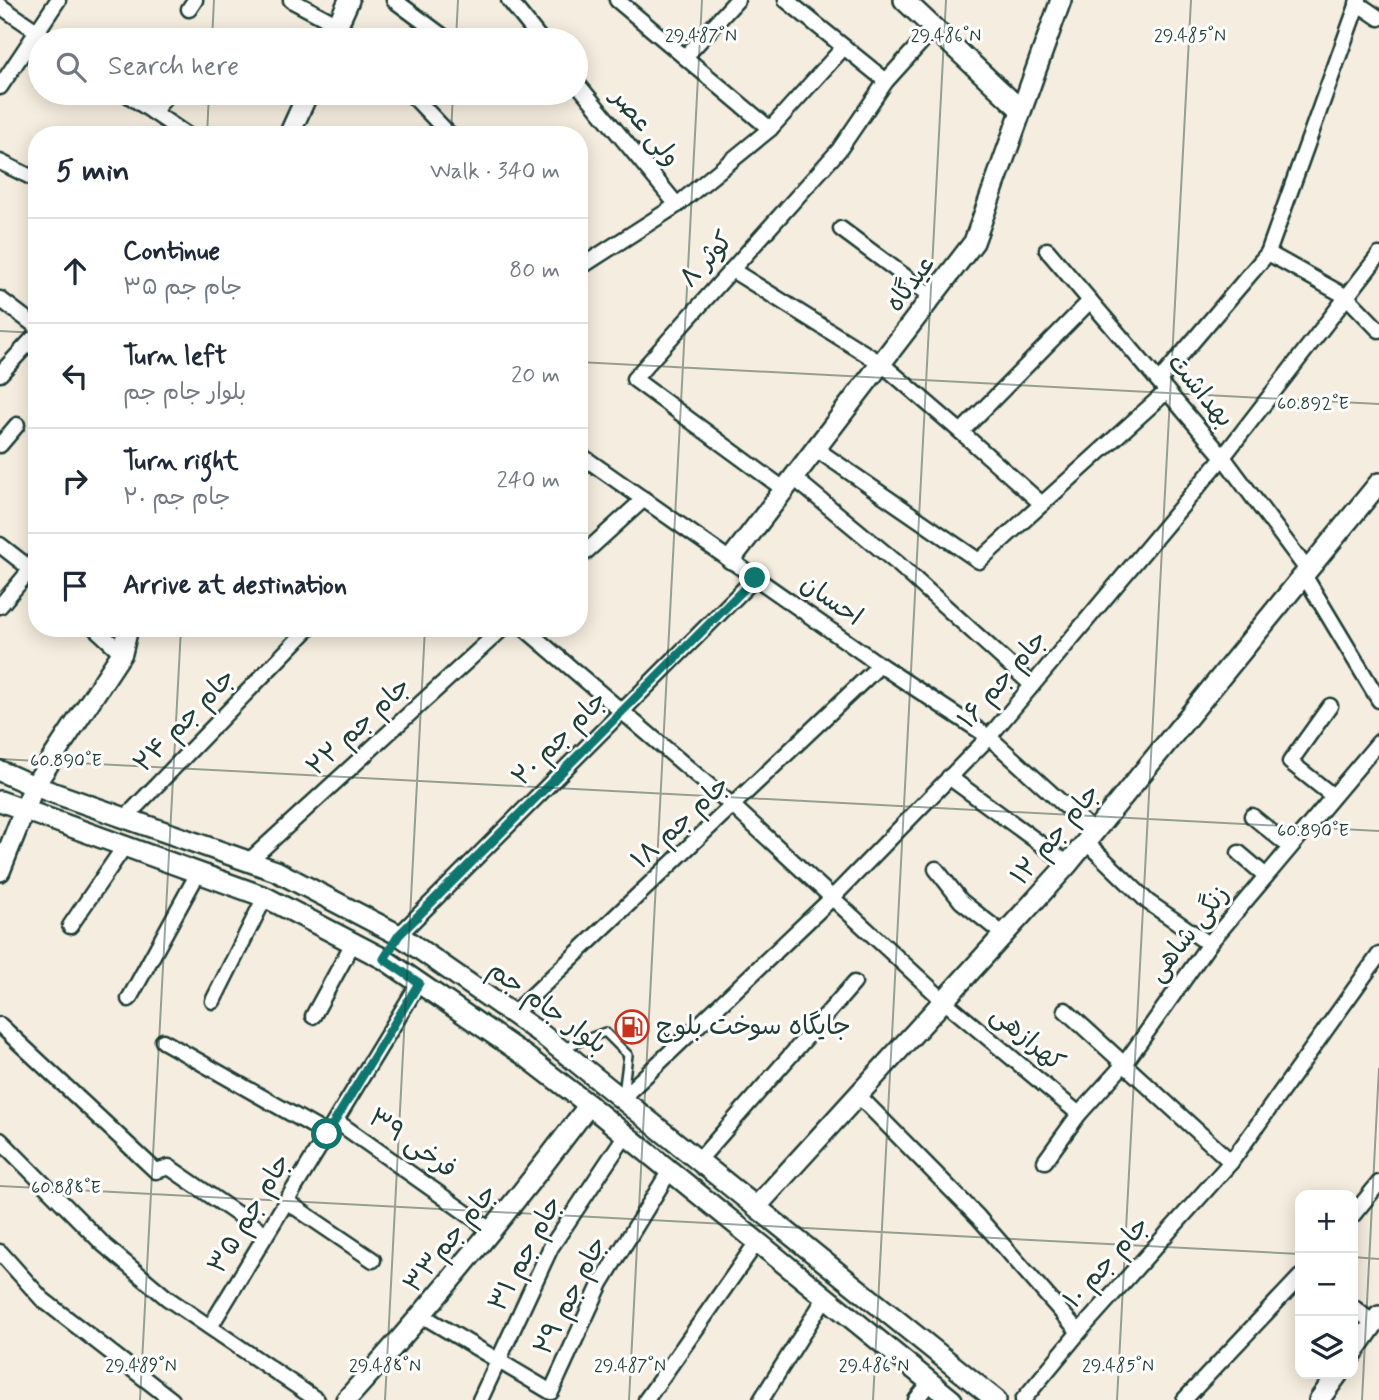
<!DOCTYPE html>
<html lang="en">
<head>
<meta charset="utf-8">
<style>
  body { margin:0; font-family:Mynerve,"Playpen Sans Arabic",sans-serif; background:#f2f2f3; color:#1f2937 }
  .controls { position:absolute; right:21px; bottom:21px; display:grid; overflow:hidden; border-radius:14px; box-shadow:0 4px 18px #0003 }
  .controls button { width:63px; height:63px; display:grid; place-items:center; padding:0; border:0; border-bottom:2px solid #e0e1e3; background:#fff; color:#1f2937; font:35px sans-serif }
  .stop { position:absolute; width:21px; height:21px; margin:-16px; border:5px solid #0f766e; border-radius:50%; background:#fff }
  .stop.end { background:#0f766e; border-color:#fff; box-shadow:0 2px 7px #0008 }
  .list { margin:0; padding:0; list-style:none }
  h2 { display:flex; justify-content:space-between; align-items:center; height:91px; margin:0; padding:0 28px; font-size:30px }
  h2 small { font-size:23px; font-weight:400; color:#747a83 }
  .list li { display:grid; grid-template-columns:46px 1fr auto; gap:21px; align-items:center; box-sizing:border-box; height:105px; padding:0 28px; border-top:2px solid #e0e1e3 }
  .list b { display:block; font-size:26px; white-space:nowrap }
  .list p { margin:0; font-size:23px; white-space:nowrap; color:#747a83 }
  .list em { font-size:23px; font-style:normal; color:#747a83 }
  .icon { flex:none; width:38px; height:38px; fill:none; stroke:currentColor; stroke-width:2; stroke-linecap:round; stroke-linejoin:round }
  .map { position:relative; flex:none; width:1379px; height:1400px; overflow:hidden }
  .search { position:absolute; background:#fff; box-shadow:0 4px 18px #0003; left:28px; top:28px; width:560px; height:77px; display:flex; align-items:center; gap:18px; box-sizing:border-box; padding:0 24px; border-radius:38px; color:#747a83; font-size:26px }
  .panel { position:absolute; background:#fff; box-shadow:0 4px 18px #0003; left:28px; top:126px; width:560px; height:511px; border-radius:28px }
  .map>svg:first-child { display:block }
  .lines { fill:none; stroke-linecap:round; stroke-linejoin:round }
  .lane-casing { stroke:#1f3d34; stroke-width:12 }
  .street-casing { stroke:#1f3d34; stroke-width:19 }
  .secondary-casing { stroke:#1f3d34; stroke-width:24 }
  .lane { stroke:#fff; stroke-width:7 }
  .street { stroke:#fff; stroke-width:14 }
  .secondary { stroke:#fff; stroke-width:19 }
  .route { stroke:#0f766e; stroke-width:9 }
  .ticks { fill:none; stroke:#1f3d34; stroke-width:2; stroke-opacity:0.45 }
  .labels { text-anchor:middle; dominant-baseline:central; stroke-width:6; stroke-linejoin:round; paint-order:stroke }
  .street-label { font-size:26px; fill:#1f3d34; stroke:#fff }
  .poi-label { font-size:26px; fill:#1f3d34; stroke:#fff; text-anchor:start }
  .ticks-label { font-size:18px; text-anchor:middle; fill:#1f3d34; stroke:#fff; stroke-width:6; stroke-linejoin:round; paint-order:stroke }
</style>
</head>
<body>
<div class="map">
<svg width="1379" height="1400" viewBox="0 0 1379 1400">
  <rect width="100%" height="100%" fill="#f5eddf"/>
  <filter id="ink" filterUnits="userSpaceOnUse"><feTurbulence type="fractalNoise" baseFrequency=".0143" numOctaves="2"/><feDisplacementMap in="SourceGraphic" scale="14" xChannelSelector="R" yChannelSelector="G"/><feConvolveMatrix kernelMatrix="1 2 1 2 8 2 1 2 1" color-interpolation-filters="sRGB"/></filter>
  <g filter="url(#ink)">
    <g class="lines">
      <defs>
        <polyline id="lane" points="563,1048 605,1032 628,1055 623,1094"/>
        <g id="street">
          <polyline points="291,0 338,25 355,40"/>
          <polyline points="394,0 448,40"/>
          <polyline points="509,0 541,40"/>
          <polyline points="617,0 770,129"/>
          <polyline points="786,0 886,81"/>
          <polyline points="1357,3 1379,18"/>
          <polyline points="0,6 50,40"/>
          <polyline points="189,9 195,0"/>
          <polyline points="685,57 737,0"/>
          <polyline points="576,82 677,205"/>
          <polyline points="0,87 58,0"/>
          <polyline points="125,93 187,135"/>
          <polyline points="410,93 450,135"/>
          <polyline points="153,112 169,93"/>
          <polyline points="0,162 37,180"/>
          <polyline points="841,229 934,298"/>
          <polyline points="1047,250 1223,457 1308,571"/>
          <polyline points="1268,253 1347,297 1379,330"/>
          <polyline points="579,268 677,205 770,129 844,47"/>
          <polyline points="732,270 882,364 961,432"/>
          <polyline points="0,299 37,327"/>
          <polyline points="0,374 37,334"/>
          <polyline points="1159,381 1268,253 1359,0"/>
          <polyline points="0,445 17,425"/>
          <polyline points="816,449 979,561 1167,391"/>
          <polyline points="579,454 880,665 989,737 1094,832"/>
          <polyline points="794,478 897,563 1032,685"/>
          <polyline points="785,490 634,379 839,150 886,81 934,28"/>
          <polyline points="1042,504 961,432 1090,301"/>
          <polyline points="0,545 36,573"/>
          <polyline points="579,558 644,499"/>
          <polyline points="1304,575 1379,700"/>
          <polyline points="0,606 31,569 37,554"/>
          <polyline points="95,628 122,653"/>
          <polyline points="524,628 734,807 944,1001 1079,1114"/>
          <polyline points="1330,706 1290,762 1333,796"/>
          <polyline points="949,777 1068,864"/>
          <polyline points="1252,816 1290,847"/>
          <polyline points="125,818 309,628"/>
          <polyline points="1086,842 1148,902 1209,944"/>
          <polyline points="1239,853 1266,876"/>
          <polyline points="249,861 503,628"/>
          <polyline points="936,869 961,901 1004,935"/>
          <polyline points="70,926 124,847"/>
          <polyline points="399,935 755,578"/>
          <polyline points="129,999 198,873"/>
          <polyline points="213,1001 265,897"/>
          <polyline points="1065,1010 1231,1162"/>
          <polyline points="513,1014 880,665"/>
          <polyline points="313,1016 353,943"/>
          <polyline points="0,1025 156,1171 169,1167 266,1234"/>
          <polyline points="163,1041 327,1134"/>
          <polyline points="858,1095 978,1217 1079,1332"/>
          <polyline points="622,1098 832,898 989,737 1223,457 1379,255"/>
          <polyline points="336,1121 493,1232"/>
          <polyline points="0,1140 104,1245 167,1298 317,1400"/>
          <polyline points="699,1160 854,983"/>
          <polyline points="1045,1161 1079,1114 1125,1063 1209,944 1379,742"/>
          <polyline points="286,1201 373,1260"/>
          <polyline points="1353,1215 1379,1183"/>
          <polyline points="0,1252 42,1299 172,1400"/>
          <polyline points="1353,1307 1373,1323"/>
          <polyline points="423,1316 551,1392 601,1283 669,1172"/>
          <polyline points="210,1327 419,983"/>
          <polyline points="480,1400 551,1247 625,1136"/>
          <polyline points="646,1400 757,1242"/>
          <polyline points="761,1400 825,1298"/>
          <polyline points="916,1400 930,1382"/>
          <polyline points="1023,1400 1079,1332 1231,1162 1379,955"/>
          <polyline points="1184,1400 1300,1277"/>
        </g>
        <g id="secondary">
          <polyline points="904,0 1021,110"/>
          <polyline points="331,40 349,0"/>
          <polyline points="289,135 308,93"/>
          <polyline points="731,559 974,242 1061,0"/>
          <polyline points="0,771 34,786 276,871 399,935 540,1033 996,1400"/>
          <polyline points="0,801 265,897 384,959 524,1055 589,1105 952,1400"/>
          <polyline points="0,871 34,786 122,653 128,628"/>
          <polyline points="757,1206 1068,864 1379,483"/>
          <polyline points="1353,1353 1379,1316"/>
          <path d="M346,1400C433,1304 511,1209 589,1105"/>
          <polyline points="1319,1400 1338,1374"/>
        </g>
      </defs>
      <use href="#lane" class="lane-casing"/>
      <use href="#street" class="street-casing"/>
      <use href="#secondary" class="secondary-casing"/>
      <use href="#lane" class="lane"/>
      <use href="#street" class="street"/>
      <use href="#secondary" class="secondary"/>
    </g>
  </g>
  <g class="lines" filter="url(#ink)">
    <polyline class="route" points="327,1134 419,983 384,959 399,935 755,578"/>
  </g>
  <path class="ticks" d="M212,40L214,0M456,40L458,0M207,135L209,93M451,135L453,93M0,331L37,333M579,362L1379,404M0,759L1379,831M0,1186L1300,1254M1353,1257L1379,1259M140,1400L181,628M385,1400L425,628M629,1400L702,0M873,1400L946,0M1117,1400L1191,0M1362,1400L1379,1068"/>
  <defs>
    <symbol id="fuel-ring" viewBox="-11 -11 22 22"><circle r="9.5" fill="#fff" stroke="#c8321e" stroke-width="1.5"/><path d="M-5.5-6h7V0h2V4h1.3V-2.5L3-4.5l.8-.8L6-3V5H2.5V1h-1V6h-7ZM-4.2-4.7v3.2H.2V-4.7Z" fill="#c8321e"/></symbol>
  </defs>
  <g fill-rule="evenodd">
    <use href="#fuel-ring" x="613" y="1008" width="38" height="38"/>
  </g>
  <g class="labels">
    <g class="street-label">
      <text transform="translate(645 128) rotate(51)">ولی عصر</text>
      <text transform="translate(707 260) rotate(-48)">کوثر ۸</text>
      <text transform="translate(911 284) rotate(-53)">عیدگاه</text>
      <text transform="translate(1200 391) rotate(50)">بهداشت</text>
      <text transform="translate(831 601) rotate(35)">احسان</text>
      <text transform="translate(1003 680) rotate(-49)">جام جم ۱۶</text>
      <text transform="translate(185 721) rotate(-46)">جام جم ۲۴</text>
      <text transform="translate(359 727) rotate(-43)">جام جم ۲۲</text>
      <text transform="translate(560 739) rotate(-45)">جام جم ۲۰</text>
      <text transform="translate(681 823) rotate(-43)">جام جم ۱۸</text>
      <text transform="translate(1056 835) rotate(-50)">جام جم ۱۲</text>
      <text transform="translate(1189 934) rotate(-52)">زنگی شاهی</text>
      <text transform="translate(547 1008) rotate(36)">بلوار جام جم</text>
      <text transform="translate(1027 1039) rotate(40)">کهرازهی</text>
      <text transform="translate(412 1144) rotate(35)">فرخی ۳۹</text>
      <text transform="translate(250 1214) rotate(-59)">جام جم ۳۵</text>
      <text transform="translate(451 1239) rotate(-51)">جام جم۳۳</text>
      <text transform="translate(526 1254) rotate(-62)">جام جم ۳۱</text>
      <text transform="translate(1107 1263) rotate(-48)">جام جم ۱۰</text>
      <text transform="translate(571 1296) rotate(-63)">جام جم ۲۹</text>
    </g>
    <g class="poi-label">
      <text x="656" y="1027">جایگاه سوخت بلوچ</text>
    </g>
  </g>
  <g class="ticks-label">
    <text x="701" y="41">29.487°N</text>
    <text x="946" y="41">29.486°N</text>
    <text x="1190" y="41">29.485°N</text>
    <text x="1313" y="409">60.892°E</text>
    <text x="66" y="766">60.890°E</text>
    <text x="1313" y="836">60.890°E</text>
    <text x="66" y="1193">60.888°E</text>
    <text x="141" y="1371">29.489°N</text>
    <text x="385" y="1371">29.488°N</text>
    <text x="630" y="1371">29.487°N</text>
    <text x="874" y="1371">29.486°N</text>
    <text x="1118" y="1371">29.485°N</text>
  </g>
</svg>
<div class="controls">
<button>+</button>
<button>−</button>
<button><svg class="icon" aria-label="layers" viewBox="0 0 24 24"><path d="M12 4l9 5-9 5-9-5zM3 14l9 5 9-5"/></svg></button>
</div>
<div class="stop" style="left:327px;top:1134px"></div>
<div class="stop end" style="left:755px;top:578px"></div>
<div class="search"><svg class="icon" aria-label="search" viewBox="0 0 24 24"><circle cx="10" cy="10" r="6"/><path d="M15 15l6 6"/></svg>Search here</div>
<section class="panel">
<h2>5 min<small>Walk · 340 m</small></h2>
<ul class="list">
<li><svg class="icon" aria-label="ahead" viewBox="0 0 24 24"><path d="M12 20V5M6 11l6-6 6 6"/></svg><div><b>Continue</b><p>جام جم ۳۵</p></div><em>80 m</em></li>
<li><svg class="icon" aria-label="left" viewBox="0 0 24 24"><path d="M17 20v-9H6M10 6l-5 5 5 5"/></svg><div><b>Turn left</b><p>بلوار جام جم</p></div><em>20 m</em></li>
<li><svg class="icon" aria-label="right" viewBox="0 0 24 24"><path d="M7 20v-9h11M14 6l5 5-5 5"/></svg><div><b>Turn right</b><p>جام جم ۲۰</p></div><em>240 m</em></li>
<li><svg class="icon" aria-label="arrive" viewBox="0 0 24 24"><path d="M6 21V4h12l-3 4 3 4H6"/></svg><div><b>Arrive at destination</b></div></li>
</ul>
</section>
</div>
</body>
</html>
